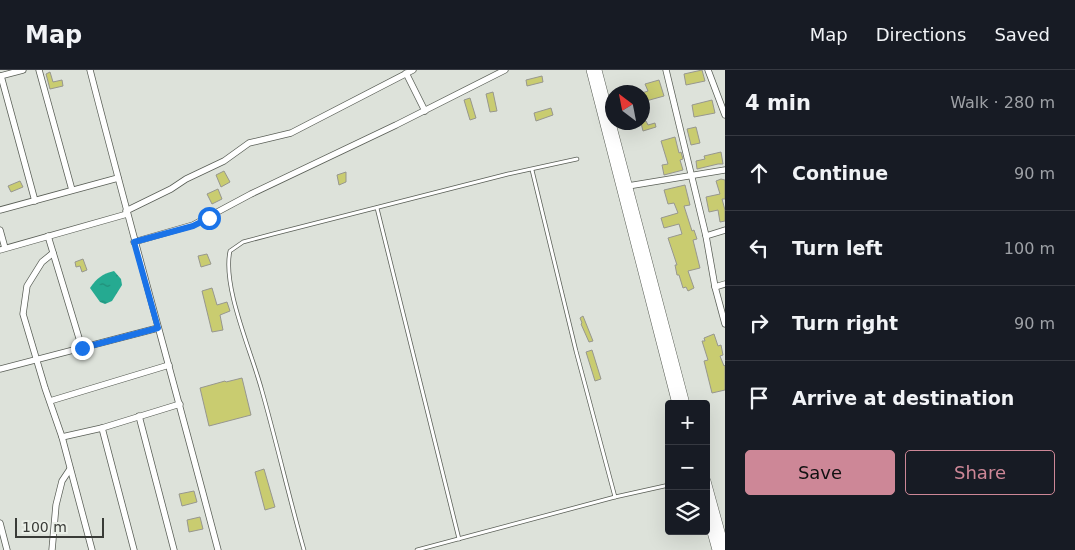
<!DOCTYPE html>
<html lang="en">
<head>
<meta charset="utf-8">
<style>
  body { margin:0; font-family:"DejaVu Sans",sans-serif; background:#242831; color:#f1f3f6 }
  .controls { position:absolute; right:15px; bottom:15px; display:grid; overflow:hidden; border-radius:5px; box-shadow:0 5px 20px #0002 }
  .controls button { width:45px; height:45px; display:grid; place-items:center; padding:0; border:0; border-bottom:1px solid #363941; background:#171b24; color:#f1f3f6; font:25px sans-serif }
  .compass { position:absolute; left:605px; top:15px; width:45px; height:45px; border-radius:50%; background:#171b24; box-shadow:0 5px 20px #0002; rotate:328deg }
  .scale { position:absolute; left:15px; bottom:12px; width:89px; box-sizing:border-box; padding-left:5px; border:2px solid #393b37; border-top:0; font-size:14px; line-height:18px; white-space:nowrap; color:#393b37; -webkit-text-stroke:4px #eaefe7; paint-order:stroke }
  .stop { position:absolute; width:15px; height:15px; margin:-11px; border:4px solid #1a73e8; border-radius:50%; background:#fff }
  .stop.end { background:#1a73e8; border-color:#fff; box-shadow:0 1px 5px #0008 }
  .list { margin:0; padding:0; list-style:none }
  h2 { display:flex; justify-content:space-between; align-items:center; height:65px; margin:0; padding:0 20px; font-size:21px }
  h2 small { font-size:16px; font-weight:400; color:#9ea1a6 }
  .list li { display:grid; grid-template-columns:32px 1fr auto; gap:15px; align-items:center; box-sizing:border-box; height:75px; padding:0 20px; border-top:1px solid #363941 }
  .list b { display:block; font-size:19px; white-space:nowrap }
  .list em { font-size:16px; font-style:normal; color:#9ea1a6 }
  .actions { display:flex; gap:10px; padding:15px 20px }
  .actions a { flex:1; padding:11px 0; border:1px solid #cd8797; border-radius:5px; text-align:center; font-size:18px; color:#cd8797 }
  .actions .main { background:#cd8797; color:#111 }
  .icon { flex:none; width:28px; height:28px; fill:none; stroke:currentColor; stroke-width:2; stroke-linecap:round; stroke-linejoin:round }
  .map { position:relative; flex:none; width:725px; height:480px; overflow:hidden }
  header { display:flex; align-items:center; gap:30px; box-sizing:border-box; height:70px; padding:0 25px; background:#171b24; border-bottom:1px solid #363941 }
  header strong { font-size:24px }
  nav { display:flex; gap:28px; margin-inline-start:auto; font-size:18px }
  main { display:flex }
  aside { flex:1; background:#171b24 }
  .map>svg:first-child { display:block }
  .water { fill:url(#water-ripples) }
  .building { fill:#c9cc70; stroke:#97978f }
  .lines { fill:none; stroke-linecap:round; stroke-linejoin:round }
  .lane-casing { stroke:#595e56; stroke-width:4.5 }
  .street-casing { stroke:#595e56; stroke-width:7 }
  .secondary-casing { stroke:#595e56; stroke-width:10 }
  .lane { stroke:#fff; stroke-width:3 }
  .street { stroke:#fff; stroke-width:5.5 }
  .secondary { stroke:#fff; stroke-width:9 }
  .route { stroke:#1a73e8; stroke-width:6 }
</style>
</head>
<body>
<header>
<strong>Map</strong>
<nav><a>Map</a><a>Directions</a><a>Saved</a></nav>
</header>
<main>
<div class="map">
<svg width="725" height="480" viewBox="0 0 725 480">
  <defs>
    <pattern id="water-ripples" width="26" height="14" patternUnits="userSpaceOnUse" patternTransform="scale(1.25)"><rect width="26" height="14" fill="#25aa91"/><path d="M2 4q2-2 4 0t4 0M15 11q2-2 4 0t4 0" fill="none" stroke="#218c77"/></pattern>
  </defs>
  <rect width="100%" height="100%" fill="#dde2da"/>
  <path class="water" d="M114,201L121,209L122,215L112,231L105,234L100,232L90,218C97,208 102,204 114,201Z"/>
  <g class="building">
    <polygon points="702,0 705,11 686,15 684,4"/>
    <polygon points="50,2 53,12 62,10 63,16 50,19 46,4"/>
    <polygon points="542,6 543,12 527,16 526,10"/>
    <polygon points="659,10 664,26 646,31 642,25 642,23 648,21 645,14"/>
    <polygon points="493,22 497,41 490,42 486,24"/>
    <polygon points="470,28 476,48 470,50 464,30"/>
    <polygon points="712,30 715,43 694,47 692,35"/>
    <polygon points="551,38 553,45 536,51 534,43"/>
    <polygon points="646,51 648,55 655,53 656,57 643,61 641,53"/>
    <polygon points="696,57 700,73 691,75 687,59"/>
    <polygon points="675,67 679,83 681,82 683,89 680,90 683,100 664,105 662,95 668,94 661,71"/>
    <polygon points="721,82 723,94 718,94 697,99 696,91 705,89 704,86"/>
    <polygon points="224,101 230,112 221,117 216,105"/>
    <polygon points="346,102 346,112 339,115 337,105"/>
    <polygon points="721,109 725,110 725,129 722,129 725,140 725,151 720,152 718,140 709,142 706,127 720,124 716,111"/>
    <polygon points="20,111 23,117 11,122 8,116"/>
    <polygon points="685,115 690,135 684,136 692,161 694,160 697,169 693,170 700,198 688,201 694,218 688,221 686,217 683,218 679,205 677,205 675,195 677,195 668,168 682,164 679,154 664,158 661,148 678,143 674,133 668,134 664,120"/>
    <polygon points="218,119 222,129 212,134 207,124"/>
    <polygon points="207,184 211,194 201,197 198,186"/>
    <polygon points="83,189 87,200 82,202 80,196 76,197 75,192"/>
    <polygon points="212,218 217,235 227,232 230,241 220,245 223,260 212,262 202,221"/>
    <polygon points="583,246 593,271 589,272 581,254 582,253 580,248"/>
    <polygon points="714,264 718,276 721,275 723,285 720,286 724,296 725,295 725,320 712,323 704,291 708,290 702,271 705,271 704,268"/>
    <polygon points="592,280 601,309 595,311 586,282"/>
    <polygon points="242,308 251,345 209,356 200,318 225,311 226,312"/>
    <polygon points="264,399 275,437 265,440 255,402"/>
    <polygon points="194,421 197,432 182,436 179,424"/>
    <polygon points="200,447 203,459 189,462 187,450"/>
  </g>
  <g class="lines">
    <defs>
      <g id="lane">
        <polyline points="532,100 576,281 615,427"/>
        <polyline points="377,138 459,469"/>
        <path d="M304,480C289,427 277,374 262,321C252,283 222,217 230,181L243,172L273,164L508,104L577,89"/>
        <polyline points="417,480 615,427 669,415"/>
      </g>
      <g id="street">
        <polyline points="39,0 72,120"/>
        <path d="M90,0C131,160 176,320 218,480"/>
        <polyline points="666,0 706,166 715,217 725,254"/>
        <polyline points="708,0 725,45"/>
        <polyline points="406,3 425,41"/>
        <polyline points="0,6 23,0"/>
        <polyline points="1,6 35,131"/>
        <polyline points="628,116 725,100"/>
        <polyline points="0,140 118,108"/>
        <polyline points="126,141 171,119 186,109 224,91 249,73 291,63 413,0"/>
        <polyline points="0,160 5,178"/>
        <polyline points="48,166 82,278"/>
        <polyline points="706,166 725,160"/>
        <polyline points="134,172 193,155 251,124 396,55 505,0"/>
        <polyline points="0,180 127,144"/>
        <polyline points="53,183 42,192 27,216 23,244 45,318 62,367 92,480"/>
        <polyline points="715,217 725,214"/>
        <polyline points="0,299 158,258"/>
        <polyline points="50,331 169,295"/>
        <polyline points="139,346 174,480"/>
        <polyline points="102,358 134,480"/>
        <polyline points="62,367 102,358 180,334"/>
        <polyline points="0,453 7,480"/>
        <polyline points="52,480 56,435 62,411 70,399"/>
      </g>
      <g id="secondary">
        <polyline points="591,0 677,334"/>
        <polyline points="597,0 685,334"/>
        <polyline points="706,411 725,480"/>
        <polyline points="706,440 717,480"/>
      </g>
    </defs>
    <use href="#lane" class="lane-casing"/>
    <use href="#street" class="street-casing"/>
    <use href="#secondary" class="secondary-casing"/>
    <use href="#lane" class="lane"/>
    <use href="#street" class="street"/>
    <use href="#secondary" class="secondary"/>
  </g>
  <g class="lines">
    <polyline class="route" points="82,278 158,258 134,172 193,156 209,148"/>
  </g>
</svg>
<div class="controls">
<button>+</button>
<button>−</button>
<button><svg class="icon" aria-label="layers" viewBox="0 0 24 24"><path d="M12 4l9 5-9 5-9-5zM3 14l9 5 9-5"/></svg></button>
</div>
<svg class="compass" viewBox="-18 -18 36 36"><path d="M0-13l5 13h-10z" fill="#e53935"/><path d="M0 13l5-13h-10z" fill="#9ea1a6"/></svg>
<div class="scale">100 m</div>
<div class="stop" style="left:209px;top:148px"></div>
<div class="stop end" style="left:82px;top:278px"></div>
</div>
<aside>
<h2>4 min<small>Walk · 280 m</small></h2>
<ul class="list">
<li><svg class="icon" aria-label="ahead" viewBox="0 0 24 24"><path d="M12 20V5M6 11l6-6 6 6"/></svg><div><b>Continue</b></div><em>90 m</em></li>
<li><svg class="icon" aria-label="left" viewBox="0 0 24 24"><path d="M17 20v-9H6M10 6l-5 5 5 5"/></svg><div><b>Turn left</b></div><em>100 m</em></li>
<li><svg class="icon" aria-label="right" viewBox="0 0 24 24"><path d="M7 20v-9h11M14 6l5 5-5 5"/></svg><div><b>Turn right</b></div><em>90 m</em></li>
<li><svg class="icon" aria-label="arrive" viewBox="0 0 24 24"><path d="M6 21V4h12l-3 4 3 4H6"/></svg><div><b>Arrive at destination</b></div></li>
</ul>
<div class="actions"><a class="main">Save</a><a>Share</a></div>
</aside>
</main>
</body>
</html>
